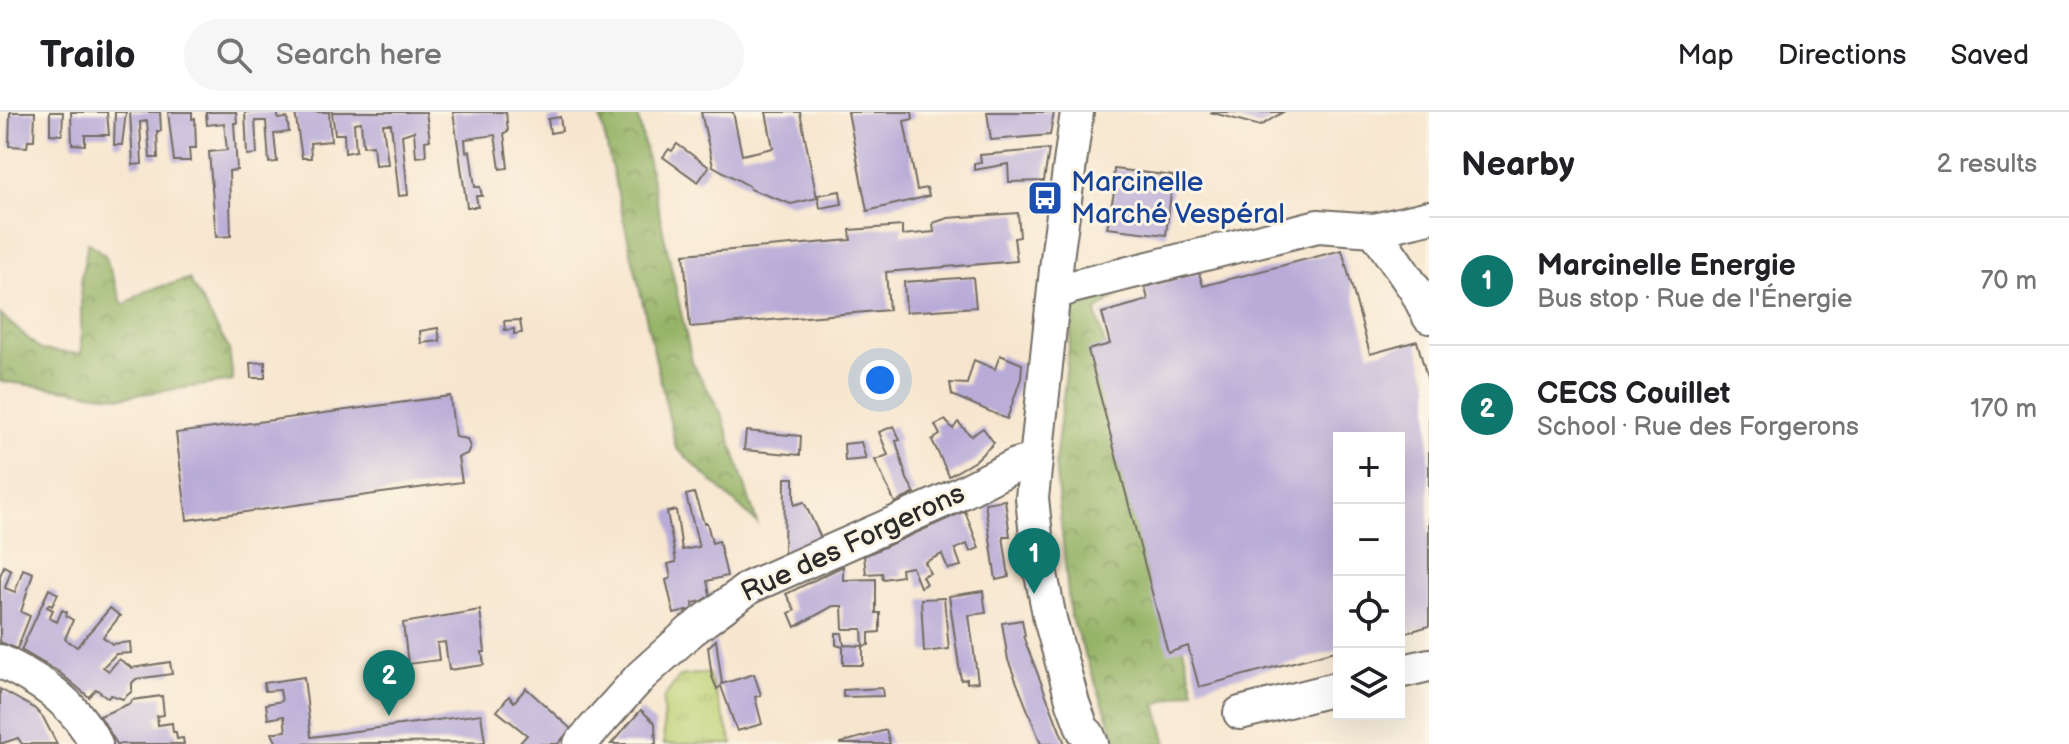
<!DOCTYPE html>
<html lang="en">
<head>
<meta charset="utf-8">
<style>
  body { margin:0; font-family:"Balsamiq Sans",sans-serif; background:#f6f6f6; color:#202124 }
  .controls { position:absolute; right:24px; bottom:24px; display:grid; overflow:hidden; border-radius:0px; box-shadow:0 8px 32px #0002 }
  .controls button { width:72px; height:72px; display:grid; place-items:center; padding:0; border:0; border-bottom:2px solid #e0e0e0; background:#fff; color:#202124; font:40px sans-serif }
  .you { position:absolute; left:880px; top:268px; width:28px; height:28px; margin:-20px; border:6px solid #fff; border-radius:50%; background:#1a73e8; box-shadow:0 0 0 12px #1a73e833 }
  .badge { display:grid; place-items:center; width:52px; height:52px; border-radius:50%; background:#0f766e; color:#fff; font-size:26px; font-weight:700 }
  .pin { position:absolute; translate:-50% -66px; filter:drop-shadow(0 2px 4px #0008) }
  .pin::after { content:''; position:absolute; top:42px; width:28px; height:24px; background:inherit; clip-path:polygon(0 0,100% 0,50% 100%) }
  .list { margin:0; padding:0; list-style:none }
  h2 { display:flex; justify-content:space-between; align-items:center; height:104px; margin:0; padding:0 32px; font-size:34px }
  h2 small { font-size:26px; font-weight:400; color:#757577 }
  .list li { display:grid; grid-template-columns:52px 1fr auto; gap:24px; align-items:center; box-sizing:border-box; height:128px; padding:0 32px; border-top:2px solid #e0e0e0 }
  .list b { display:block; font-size:30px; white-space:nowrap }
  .list p { margin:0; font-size:26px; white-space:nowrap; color:#757577 }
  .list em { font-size:26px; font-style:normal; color:#757577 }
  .icon { flex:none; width:44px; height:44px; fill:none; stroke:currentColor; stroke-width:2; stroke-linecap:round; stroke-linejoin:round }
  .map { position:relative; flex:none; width:1429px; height:632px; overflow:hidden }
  header { display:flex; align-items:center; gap:48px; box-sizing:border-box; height:112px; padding:0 40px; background:#fff; border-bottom:2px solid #e0e0e0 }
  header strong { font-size:38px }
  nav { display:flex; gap:44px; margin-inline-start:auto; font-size:28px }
  .search { width:560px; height:72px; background:#f6f6f6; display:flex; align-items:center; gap:20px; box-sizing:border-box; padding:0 28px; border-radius:44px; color:#757577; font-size:30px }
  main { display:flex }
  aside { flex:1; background:#fff }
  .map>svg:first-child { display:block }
  .grass { fill:url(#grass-tufts); stroke:#747e50; stroke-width:2 }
  .forest { fill:url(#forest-crowns); stroke:#607049; stroke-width:2 }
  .building { fill:#b8abd8 }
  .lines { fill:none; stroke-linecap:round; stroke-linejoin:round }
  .minor-casing { stroke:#726c64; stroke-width:36 }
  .minor { stroke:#fff; stroke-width:32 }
  .labels { text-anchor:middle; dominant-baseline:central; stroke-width:6; stroke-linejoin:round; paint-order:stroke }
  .transit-label { font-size:28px; fill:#164399; stroke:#fcf5e5; text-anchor:start }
  .street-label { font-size:28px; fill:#2b2b2b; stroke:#fcf5e5 }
</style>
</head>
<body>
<header>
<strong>Trailo</strong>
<div class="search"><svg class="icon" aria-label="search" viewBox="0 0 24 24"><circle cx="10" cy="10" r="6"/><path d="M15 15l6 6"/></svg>Search here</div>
<nav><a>Map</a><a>Directions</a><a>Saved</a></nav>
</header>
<main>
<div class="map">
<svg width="1429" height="632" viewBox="0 0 1429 632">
  <defs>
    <pattern id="grass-tufts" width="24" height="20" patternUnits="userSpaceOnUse" patternTransform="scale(2)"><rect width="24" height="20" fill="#bed276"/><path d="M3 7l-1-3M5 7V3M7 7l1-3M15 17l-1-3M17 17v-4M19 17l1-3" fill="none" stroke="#a3b466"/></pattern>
    <pattern id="forest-crowns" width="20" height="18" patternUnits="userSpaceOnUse" patternTransform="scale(2)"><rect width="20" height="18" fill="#96b467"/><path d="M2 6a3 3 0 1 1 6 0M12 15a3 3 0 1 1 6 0" fill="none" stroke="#7b9355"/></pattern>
  </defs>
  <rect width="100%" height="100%" fill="#fcf5e5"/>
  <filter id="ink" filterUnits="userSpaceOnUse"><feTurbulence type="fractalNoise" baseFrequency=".0125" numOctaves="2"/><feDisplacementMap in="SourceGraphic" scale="16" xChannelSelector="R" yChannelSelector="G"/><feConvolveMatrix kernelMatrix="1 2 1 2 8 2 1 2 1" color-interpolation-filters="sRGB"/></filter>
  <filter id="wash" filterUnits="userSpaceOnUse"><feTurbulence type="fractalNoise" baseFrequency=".006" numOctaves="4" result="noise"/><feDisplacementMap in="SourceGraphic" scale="32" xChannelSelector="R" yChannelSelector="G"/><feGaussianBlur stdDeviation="1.8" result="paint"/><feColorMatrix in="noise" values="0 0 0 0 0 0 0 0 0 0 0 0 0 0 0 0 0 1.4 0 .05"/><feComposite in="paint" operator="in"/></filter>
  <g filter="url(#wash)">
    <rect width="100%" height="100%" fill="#f7e6cf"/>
    <polygon class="grass" points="708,561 733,632 664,632 663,587 680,564"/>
    <g class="forest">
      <polygon points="599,0 637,0 692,250 722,303 757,411 676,336"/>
      <polygon points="88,130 105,143 123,193 146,179 189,167 229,237 233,269 121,285 0,269 0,202 41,238 81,242 81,167"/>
      <polygon points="1118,170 1123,180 1096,199 1194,578 1156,592 1167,632 1118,632 1070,502 1055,351 1075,185"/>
    </g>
    <g id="blocks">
      <g class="building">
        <polygon points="10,0 35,0 34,28 28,28 27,35 9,34"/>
        <polygon points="50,0 63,0 62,23 50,22"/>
        <polygon points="71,0 107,0 109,23 85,23 85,33 72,32"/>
        <polygon points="115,0 126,0 122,33 114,33"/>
        <polygon points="130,0 160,0 161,19 157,19 158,46 150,46 147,9 140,10 142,52 133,53"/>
        <polygon points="168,0 192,0 192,7 195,6 196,36 189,36 190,49 174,49"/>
        <polygon points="206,0 236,0 237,11 234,11 237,58 229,59 231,124 216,125 209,40 227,38 224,11 207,13"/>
        <polygon points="245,0 278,0 278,7 287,6 289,20 274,22 277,50 269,51 266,9 255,9 257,42 247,43"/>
        <polygon points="295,0 329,0 331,29 310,31 311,46 302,46"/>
        <polygon points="332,0 426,0 430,28 425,29 426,44 416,45 414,19 402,23 408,83 399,84 391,12 383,12 388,52 375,53 373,33 363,34 361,10 354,11 356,39 345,41 344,22 335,22"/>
        <polygon points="453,0 506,0 508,20 504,21 508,56 500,57 495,23 465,27 466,40 470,39 475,75 480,75 482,84 476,84 478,95 467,95"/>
        <polygon points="701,0 733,0 742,43 773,36 766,0 800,0 817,86 791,92 750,77 749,74 713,54"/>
        <polygon points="848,0 912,0 913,7 904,9 917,78 927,76 929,84 867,99"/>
        <polygon points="987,0 1054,0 1050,23 991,28"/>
        <polygon points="1210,0 1283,0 1260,14"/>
        <polygon points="560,5 562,19 550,21 548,7"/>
        <polygon points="677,32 709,55 698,70 663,45 669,37 672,39"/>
        <polygon points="1049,37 1044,69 1009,70 1008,52 974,58 974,51 981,50 980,43"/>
        <polygon points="1114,57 1173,64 1166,123 1107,116 1114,80 1112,80"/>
        <polygon points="840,79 842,92 820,96 818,83"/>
        <polygon points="1018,101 1020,125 1014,126 1017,149 886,160 889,198 690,215 684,142 851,128 850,118 902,114 902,123 934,120 933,111 948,106"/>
        <polygon points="1342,138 1370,242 1417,229 1429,273 1429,514 1399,523 1399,326 1339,326 1339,538 1199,575 1188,534 1168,541 1088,238 1110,232 1102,201 1148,188 1145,175 1199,161 1203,174"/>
        <polygon points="973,165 976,195 906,200 904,170"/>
        <polygon points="520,208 522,221 514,222 514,217 505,218 504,209"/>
        <polygon points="438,216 440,229 421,231 420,219"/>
        <polygon points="1000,243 1022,252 1021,266 1007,307 952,283 950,271 967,272 974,248 995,257"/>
        <polygon points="265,250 265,266 251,266 250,251"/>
        <polygon points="450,284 455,325 467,327 470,335 467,342 458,345 462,370 187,408 176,321"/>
        <polygon points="945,308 953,317 958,310 971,324 983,316 994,331 975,349 949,364 932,328 940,323 935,313"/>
        <polygon points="894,314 900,328 896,329 907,367 915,381 895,391 875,348 888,343 879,320"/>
        <polygon points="746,319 801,324 800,343 744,338"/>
        <polygon points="861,330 866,347 845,349 844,332"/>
        <polygon points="785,366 794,366 794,393 804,390 821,426 784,442"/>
        <polygon points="694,381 704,411 707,411 712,431 719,429 727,464 707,469 711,487 693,491 694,497 674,502 666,468 671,466 668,452 676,450 667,400 676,398 682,438 699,435 686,383"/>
        <polygon points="1005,388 1010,424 1003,424 1009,465 996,468 985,391"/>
        <polygon points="965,399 979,436 970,440 967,432 955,437 961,454 948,457 942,442 925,450 930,461 922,464 926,472 920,475 912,455 901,457 902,464 883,467 882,461 866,462 864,444"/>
        <polygon points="4,454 11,458 5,476 15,480 23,457 33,461 21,500 30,504 17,537 0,530 0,464"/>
        <polygon points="843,454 843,468 876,467 876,501 880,501 880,520 869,521 869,533 863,534 862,517 843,517 842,494 833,494 795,515 789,501 795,498 786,482"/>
        <polygon points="49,477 58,482 52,494 49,492 47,495 53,498 49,506 57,510 62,498 67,500 66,504 73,508 65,527 77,535 110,496 120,504 103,525 112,532 130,530 131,541 116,542 103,555 109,559 119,547 132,556 170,550 172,562 136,567 132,571 132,579 123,587 111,583 108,586 96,577 89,585 59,560 21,538"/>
        <polygon points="983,479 986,501 969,503 978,570 967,571 967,567 961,568 949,484"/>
        <polygon points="944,486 949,537 924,540 921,487"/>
        <polygon points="480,498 485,540 482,540 484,553 449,558 445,530 437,531 439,548 408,552 403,511"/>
        <polygon points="1022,508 1025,524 1023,524 1065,632 1041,632 1008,548 1002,511"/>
        <polygon points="836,521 842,521 844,533 863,534 863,553 843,553 843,535 836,533"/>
        <polygon points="716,528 722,572 754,562 761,583 755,585 762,612 737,619 721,574 717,577 712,565 708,535"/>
        <polygon points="304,565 311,625 481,602 485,630 277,632 272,621 286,619 284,604 268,607 266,592 282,589 280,578 265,579 264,571"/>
        <polygon points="526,576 571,617 558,632 519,632 527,623 497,599 509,584 514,590"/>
        <polygon points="882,576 883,584 843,585 843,578"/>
        <polygon points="0,577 34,596 43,605 57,632 22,632 18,626 0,632"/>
        <polygon points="162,584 164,603 157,604 158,613 172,611 173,620 176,620 177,627 183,626 184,632 117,632 100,604 131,591 132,588"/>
        <polygon points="641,598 655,611 656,632 611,632"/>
        <polygon points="886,618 890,632 840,632 840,631"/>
      </g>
    </g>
  </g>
  <g filter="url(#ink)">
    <use href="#blocks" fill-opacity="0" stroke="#726c64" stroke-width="2"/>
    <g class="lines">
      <defs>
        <g id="minor">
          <polyline points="1077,0 1058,139 1032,386 1039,452 1050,507 1073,591 1083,618 1088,622 1092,632"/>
          <polyline points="1374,118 1416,179 1429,205"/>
          <polyline points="1054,182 1072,175 1318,114 1374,118 1429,105"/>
          <path d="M0,549C43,570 73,589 96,632"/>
          <polyline points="1399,560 1429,553"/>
          <polyline points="1240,601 1339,576"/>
          <polyline points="580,632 641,564 692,518 750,475 955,384 1016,353 1035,348"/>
        </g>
      </defs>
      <use href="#minor" class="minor-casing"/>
      <use href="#minor" class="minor"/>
    </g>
  </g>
  <defs>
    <symbol id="bus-square" viewBox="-11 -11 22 22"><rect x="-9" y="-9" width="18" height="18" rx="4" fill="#1a4fb4" stroke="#fcf5e5"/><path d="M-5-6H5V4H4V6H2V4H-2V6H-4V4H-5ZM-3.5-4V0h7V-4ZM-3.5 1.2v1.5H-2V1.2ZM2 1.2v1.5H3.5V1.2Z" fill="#fff"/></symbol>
  </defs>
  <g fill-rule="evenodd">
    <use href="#bus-square" x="1025" y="66" width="40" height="40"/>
  </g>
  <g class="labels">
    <g class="transit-label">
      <text x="1071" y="70">Marcinelle<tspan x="1071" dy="32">Marché Vespéral</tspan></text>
    </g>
    <g class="street-label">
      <text transform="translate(853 431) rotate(-25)">Rue des Forgerons</text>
    </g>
  </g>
</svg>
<div class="controls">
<button>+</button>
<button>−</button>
<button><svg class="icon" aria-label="locate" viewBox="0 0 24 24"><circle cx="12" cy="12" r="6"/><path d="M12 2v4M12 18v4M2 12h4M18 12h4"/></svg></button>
<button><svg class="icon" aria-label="layers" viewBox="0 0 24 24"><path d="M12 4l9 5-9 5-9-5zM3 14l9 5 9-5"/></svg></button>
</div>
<div class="you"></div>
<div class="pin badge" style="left:1034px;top:482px">1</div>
<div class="pin badge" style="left:389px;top:604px">2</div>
</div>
<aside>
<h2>Nearby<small>2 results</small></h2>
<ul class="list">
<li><span class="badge">1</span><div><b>Marcinelle Energie</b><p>Bus stop · Rue de l'Énergie</p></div><em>70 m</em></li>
<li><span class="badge">2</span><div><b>CECS Couillet</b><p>School · Rue des Forgerons</p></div><em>170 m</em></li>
</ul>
</aside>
</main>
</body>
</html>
